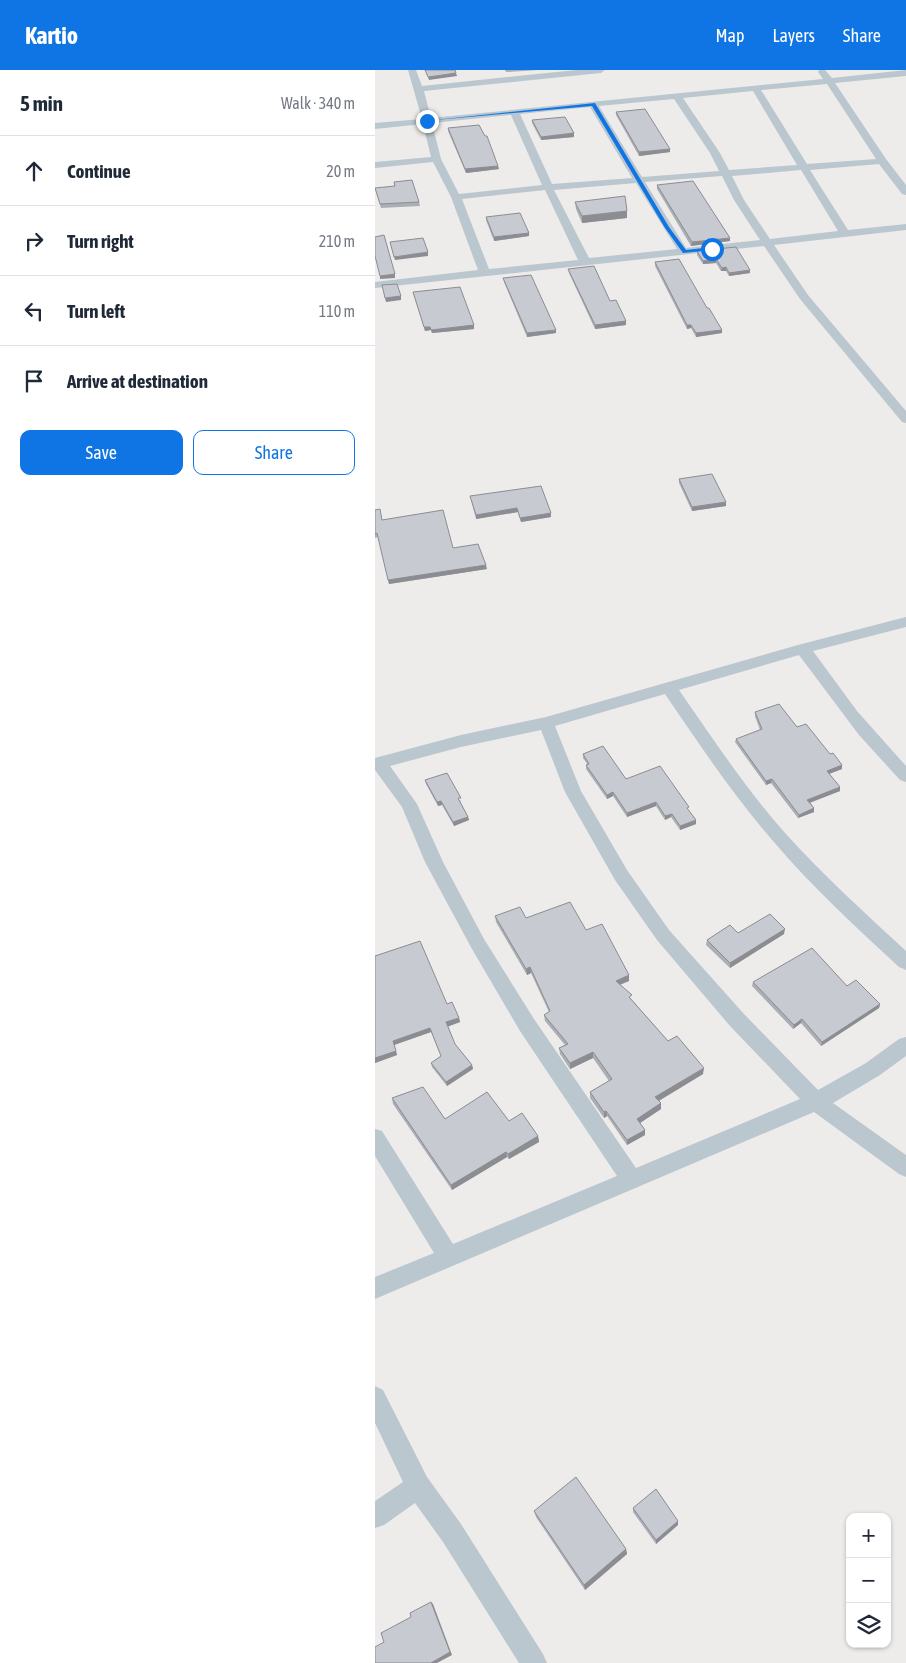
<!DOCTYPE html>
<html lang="en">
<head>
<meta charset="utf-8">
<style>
  body { margin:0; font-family:"Asap Condensed",sans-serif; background:#f2f2f3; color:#1f2937 }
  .controls { position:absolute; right:15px; bottom:15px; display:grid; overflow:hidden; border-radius:10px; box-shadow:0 1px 4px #0004 }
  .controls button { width:45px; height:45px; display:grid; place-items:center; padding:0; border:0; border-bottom:1px solid #e0e1e3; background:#fff; color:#1f2937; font:25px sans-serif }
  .stop { position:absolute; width:15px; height:15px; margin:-11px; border:4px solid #0f75e4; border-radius:50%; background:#fff }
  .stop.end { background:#0f75e4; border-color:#fff; box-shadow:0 1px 5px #0008 }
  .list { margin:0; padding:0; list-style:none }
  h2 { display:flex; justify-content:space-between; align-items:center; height:65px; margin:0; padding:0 20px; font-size:21px }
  h2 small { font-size:16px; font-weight:400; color:#747a83 }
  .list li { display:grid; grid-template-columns:32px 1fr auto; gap:15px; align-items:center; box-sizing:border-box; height:70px; padding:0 20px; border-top:1px solid #e0e1e3 }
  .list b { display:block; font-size:19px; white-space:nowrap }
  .list em { font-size:16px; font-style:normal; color:#747a83 }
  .actions { display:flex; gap:10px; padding:15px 20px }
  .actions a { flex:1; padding:11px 0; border:1px solid #0f75e4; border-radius:10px; text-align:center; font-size:18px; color:#0f75e4 }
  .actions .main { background:#0f75e4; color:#fff }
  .icon { flex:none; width:28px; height:28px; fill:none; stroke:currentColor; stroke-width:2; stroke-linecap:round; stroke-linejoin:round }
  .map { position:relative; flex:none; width:531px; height:1593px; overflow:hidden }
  header { display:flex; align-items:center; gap:30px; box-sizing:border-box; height:70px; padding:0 25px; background:#0f75e4; color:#fff }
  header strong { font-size:24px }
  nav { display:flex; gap:28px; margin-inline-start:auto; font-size:18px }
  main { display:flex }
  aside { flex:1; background:#fff }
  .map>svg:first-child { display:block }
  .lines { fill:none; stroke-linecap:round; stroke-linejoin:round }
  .minor { fill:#bbc7cf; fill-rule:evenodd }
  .wall { fill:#abaeb4 }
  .shaded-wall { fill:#8b8d92 }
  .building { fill:#c7cad1; stroke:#8b8d92 }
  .route { fill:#0f75e4 }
</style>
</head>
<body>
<header>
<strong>Kartio</strong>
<nav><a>Map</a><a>Layers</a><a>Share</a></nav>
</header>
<main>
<aside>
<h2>5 min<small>Walk · 340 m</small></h2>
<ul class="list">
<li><svg class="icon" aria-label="ahead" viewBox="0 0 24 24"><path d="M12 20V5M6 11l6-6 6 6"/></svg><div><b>Continue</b></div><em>20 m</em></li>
<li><svg class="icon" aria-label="right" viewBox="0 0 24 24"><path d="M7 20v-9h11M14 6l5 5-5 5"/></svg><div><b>Turn right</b></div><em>210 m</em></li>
<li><svg class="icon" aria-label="left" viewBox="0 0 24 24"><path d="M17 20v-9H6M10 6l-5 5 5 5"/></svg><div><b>Turn left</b></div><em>110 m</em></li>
<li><svg class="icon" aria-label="arrive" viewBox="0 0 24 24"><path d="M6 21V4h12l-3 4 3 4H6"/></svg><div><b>Arrive at destination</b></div></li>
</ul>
<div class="actions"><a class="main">Save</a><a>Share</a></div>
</aside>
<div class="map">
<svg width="531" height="1593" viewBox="0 0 531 1593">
  <rect width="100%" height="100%" fill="#eeebeb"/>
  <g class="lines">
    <g class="minor">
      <path d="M33,0H41L47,16L201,0H230L226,3L49,21L56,48L448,9L443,2L444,0H450L457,8L531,0V6L460,13L511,89L531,115V125L527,124L504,94L435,100L473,160L531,154V160L399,175L433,225L531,341V353L527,352L425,229L389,176L0,218V212L103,200L76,127L58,92L0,98V92L56,87L48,54L0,59V53L47,49ZM452,14L501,89L432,94L386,20ZM378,21L422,95L354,100L345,83L308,28ZM299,29L335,83L344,101L267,107L224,36ZM215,37L257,108L177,114L145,44ZM136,45L167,115L84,124L66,89L57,53ZM426,100L463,161L395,169L369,130L357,106ZM347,106L359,130L385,170L311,178L270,112ZM261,113L302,179L214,188L179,120ZM170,120L203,190L114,199L87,129Z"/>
      <path d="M531,547V557L438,581L482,641L531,696V712L525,710L484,665L424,585L304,620C338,669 371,719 411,764C448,805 490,843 531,881V900L524,897C481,857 437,817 398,771C358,725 324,674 290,624L180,656L206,721L252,800L294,860L369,944L443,1020L491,993L524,969L531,967V986L505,1005L458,1033L531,1085V1107L524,1104L439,1042L0,1229V1207L59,1183L0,1086V1059L7,1061L78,1174L242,1106L145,961L97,879L50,792L27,737L0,700V688L86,665L171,647L423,575ZM166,660L190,722L240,810L282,870L355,956L425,1029L261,1098L159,949L109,869L68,792L42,734L15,696L86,677Z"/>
      <polygon points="0,1316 8,1320 52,1407 86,1454 168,1584 172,1593 144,1593 68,1472 40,1433 9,1455 0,1458 0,1431 28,1412 0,1353"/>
    </g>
  </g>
  <g class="wall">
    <polygon points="130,0 163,0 131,2"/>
    <polygon points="241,42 295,79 295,82 264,86 241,45"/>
    <polygon points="157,50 199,63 199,67 166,70 157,53"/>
    <polygon points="73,58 123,96 124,99 91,103 73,61"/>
    <polygon points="19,112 44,132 45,136 6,138 0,118 19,116"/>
    <polygon points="282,115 355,168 355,171 316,176 282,119"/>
    <polygon points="200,132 252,141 252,148 207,153 201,139"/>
    <polygon points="111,147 154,163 154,166 119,171 111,150"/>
    <polygon points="322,181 375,200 375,203 354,206 351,201 346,201 341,193 328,194 322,185"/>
    <polygon points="280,192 332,238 347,260 347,263 321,267 316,258 312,259 280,196"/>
    <polygon points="193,199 235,231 251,251 251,255 220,259 194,203"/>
    <polygon points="128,208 181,263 152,267 129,212"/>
    <polygon points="38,222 99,255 99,259 57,263 56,260 50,261"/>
    <polygon points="304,409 351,436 317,441 304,413"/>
    <polygon points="95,426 176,447 146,452 143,442 101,449"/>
    <polygon points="0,440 7,450 78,478 112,499 14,514 3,467 0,468"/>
    <polygon points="380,642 422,657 467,695 467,699 454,704 465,717 465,721 435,732 439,738 439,742 423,748 396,713 391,715 360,672 361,669 385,660 380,646"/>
    <polygon points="208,684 251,709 314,741 321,750 321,754 305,760 296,747 290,750 281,736 252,747 238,726 232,729 211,699 211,695 213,695 208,688"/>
    <polygon points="50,710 86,731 85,732 93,747 94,750 79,756 67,735 63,736 51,714"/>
    <polygon points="120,846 151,848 211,860 254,905 254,911 245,915 257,930 293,971 328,1004 284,1031 286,1039 265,1053 270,1065 252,1075 232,1046 229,1048 215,1028 215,1022 234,1011 218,988 195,999 185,984 184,978 190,975 170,951 169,945 174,942 156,903 152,905 121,852"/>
    <polygon points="363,863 409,864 355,898 331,875 332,870"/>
    <polygon points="0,886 72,934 84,948 85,952 73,956 80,974 97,995 98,999 72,1016 57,997 56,993 66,986 56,962 19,975 22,985 0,993"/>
    <polygon points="378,912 472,916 505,934 504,938 446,976 426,953 418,959 377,916"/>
    <polygon points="17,1028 70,1049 134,1051 163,1066 164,1072 134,1089 132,1087 77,1120 18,1034"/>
    <polygon points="258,1438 303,1455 281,1474 258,1442"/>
    <polygon points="159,1441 251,1479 252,1484 210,1520 161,1447"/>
  </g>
  <g class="shaded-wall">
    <polygon points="81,3 82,6 54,10 53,7"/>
    <polygon points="199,63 199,67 166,70 166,67"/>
    <polygon points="295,79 295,82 264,86 264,82"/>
    <polygon points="123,96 124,99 91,103 90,99"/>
    <polygon points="252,141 252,148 207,153 207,146"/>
    <polygon points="154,163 154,166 119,171 119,167"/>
    <polygon points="355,168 355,171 316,176 317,172"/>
    <polygon points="53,182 53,186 20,190 19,187"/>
    <polygon points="341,189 341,193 328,194 328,191"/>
    <polygon points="351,197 351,201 346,201 347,198"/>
    <polygon points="375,200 375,203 354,206 354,203"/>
    <polygon points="20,204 20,208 5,209 5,206"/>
    <polygon points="26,226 26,230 11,232 10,228"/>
    <polygon points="251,251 251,255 220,259 220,255"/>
    <polygon points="99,255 99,259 57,263 56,260"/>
    <polygon points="312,255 316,255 316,258 312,259"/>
    <polygon points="49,257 55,257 56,260 50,261"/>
    <polygon points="181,260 181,263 152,267 152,263"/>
    <polygon points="347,260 347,263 321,267 321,263"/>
    <polygon points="351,432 351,436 317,441 317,437"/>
    <polygon points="142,438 143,442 101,449 101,445"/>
    <polygon points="176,443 176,447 146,452 145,448"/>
    <polygon points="111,495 112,499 14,514 13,510"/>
    <polygon points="467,695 467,699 451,705 452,701"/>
    <polygon points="397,709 396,713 391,715 391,711"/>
    <polygon points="465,717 465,721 432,734 432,730"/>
    <polygon points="238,722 238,726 232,729 232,725"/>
    <polygon points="66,731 67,735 63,736 62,732"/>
    <polygon points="281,732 281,736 252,747 252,743"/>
    <polygon points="439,738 439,742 423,748 424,745"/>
    <polygon points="297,744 296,747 290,750 290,746"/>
    <polygon points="93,747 94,750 79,756 78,752"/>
    <polygon points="321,750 321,754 305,760 305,756"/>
    <polygon points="410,859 409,864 355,898 355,893"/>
    <polygon points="155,897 156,903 152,905 151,899"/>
    <polygon points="254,905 254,911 241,916 241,911"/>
    <polygon points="505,934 504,938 446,976 447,972"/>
    <polygon points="84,948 85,952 72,957 71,952"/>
    <polygon points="427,949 426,953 418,959 419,955"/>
    <polygon points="55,958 56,962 19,975 18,971"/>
    <polygon points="21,981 22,985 0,993 0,988"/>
    <polygon points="218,982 218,988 195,999 195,993"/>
    <polygon points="97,995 98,999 72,1016 71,1012"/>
    <polygon points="329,998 328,1004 280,1033 280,1027"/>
    <polygon points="286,1033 286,1039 262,1055 262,1049"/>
    <polygon points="231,1041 232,1046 229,1048 229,1042"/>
    <polygon points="270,1060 270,1065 252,1075 252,1070"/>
    <polygon points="163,1066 164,1072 134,1089 133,1084"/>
    <polygon points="131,1082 132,1087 77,1120 76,1115"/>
    <polygon points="303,1451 303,1455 281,1474 281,1470"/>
    <polygon points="251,1479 252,1484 210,1520 209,1515"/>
    <polygon points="56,1532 58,1534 77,1585 62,1593 56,1593"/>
  </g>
  <g class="building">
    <polygon points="50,0 80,0 81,3 53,7"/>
    <polygon points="270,39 295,79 264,82 241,42"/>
    <polygon points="190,47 199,63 166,67 157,50"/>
    <polygon points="104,55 110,66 112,66 123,96 90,99 73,58"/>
    <polygon points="37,110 44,132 5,134 0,118 20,116 19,112"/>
    <polygon points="318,111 355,168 317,172 282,115"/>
    <polygon points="250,126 252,141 207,146 200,132"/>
    <polygon points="145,143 154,163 119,167 111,147"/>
    <polygon points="9,165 20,204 5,206 0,186 0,167"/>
    <polygon points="48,168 53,182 19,187 15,172"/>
    <polygon points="361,177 375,200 354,203 351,197 347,198 341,189 328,191 322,181"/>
    <polygon points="304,189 332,238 334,238 347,260 321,263 316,255 312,255 280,192"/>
    <polygon points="219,196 235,231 241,230 251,251 220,255 193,199"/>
    <polygon points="156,205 181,260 152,263 128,208"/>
    <polygon points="22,214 26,226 10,228 7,215"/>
    <polygon points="85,217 99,255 56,260 55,257 49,257 38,222"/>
    <polygon points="337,404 351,432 317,437 304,409"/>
    <polygon points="166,416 176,443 145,448 142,438 101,445 95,426"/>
    <polygon points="5,439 7,450 68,440 78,478 103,474 111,495 13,510 2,463 0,464 0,440"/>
    <polygon points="404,634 422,657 431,654 455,684 458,683 467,695 452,701 465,717 432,730 439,738 424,745 397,709 391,711 361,669 387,659 380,642"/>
    <polygon points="228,676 251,709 285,696 314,737 312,738 321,750 305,756 297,744 290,746 281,732 252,743 238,722 232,725 211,695 214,694 208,684"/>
    <polygon points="72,703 86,728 83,728 93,747 78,752 66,731 62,732 50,710"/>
    <polygon points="195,832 211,860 227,854 254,905 241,911 257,925 254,927 293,971 302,966 329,998 280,1027 286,1033 262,1049 270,1060 252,1070 231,1041 229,1042 215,1022 237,1009 218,982 195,993 184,978 193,974 169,945 175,941 155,897 151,899 120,846 145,837 151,848"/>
    <polygon points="395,844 410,859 355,893 332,870 355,855 363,863"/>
    <polygon points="45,871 72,934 77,932 84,948 71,952 80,974 97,995 71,1012 56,993 66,986 55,958 18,971 21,981 0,988 0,886"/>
    <polygon points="437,878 472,916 481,910 505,934 447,972 427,949 419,955 378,912"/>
    <polygon points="48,1017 70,1049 112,1022 134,1051 147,1043 163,1066 133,1084 131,1082 76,1115 17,1028"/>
    <polygon points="201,1407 251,1479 209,1515 159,1441"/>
    <polygon points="281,1419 303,1451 281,1470 258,1438"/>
    <polygon points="56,1532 75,1582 56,1593 0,1593 0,1577 9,1572 6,1563 36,1547 35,1543"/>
  </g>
  <polygon class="route" points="220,33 294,157 311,180 337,177 339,180 308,183 290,158 217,36 50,51"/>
</svg>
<div class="controls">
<button>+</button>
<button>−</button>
<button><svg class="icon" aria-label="layers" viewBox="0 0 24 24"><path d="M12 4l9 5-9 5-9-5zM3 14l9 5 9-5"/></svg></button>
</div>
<div class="stop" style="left:337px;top:179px"></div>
<div class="stop end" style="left:52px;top:51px"></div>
</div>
</main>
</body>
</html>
